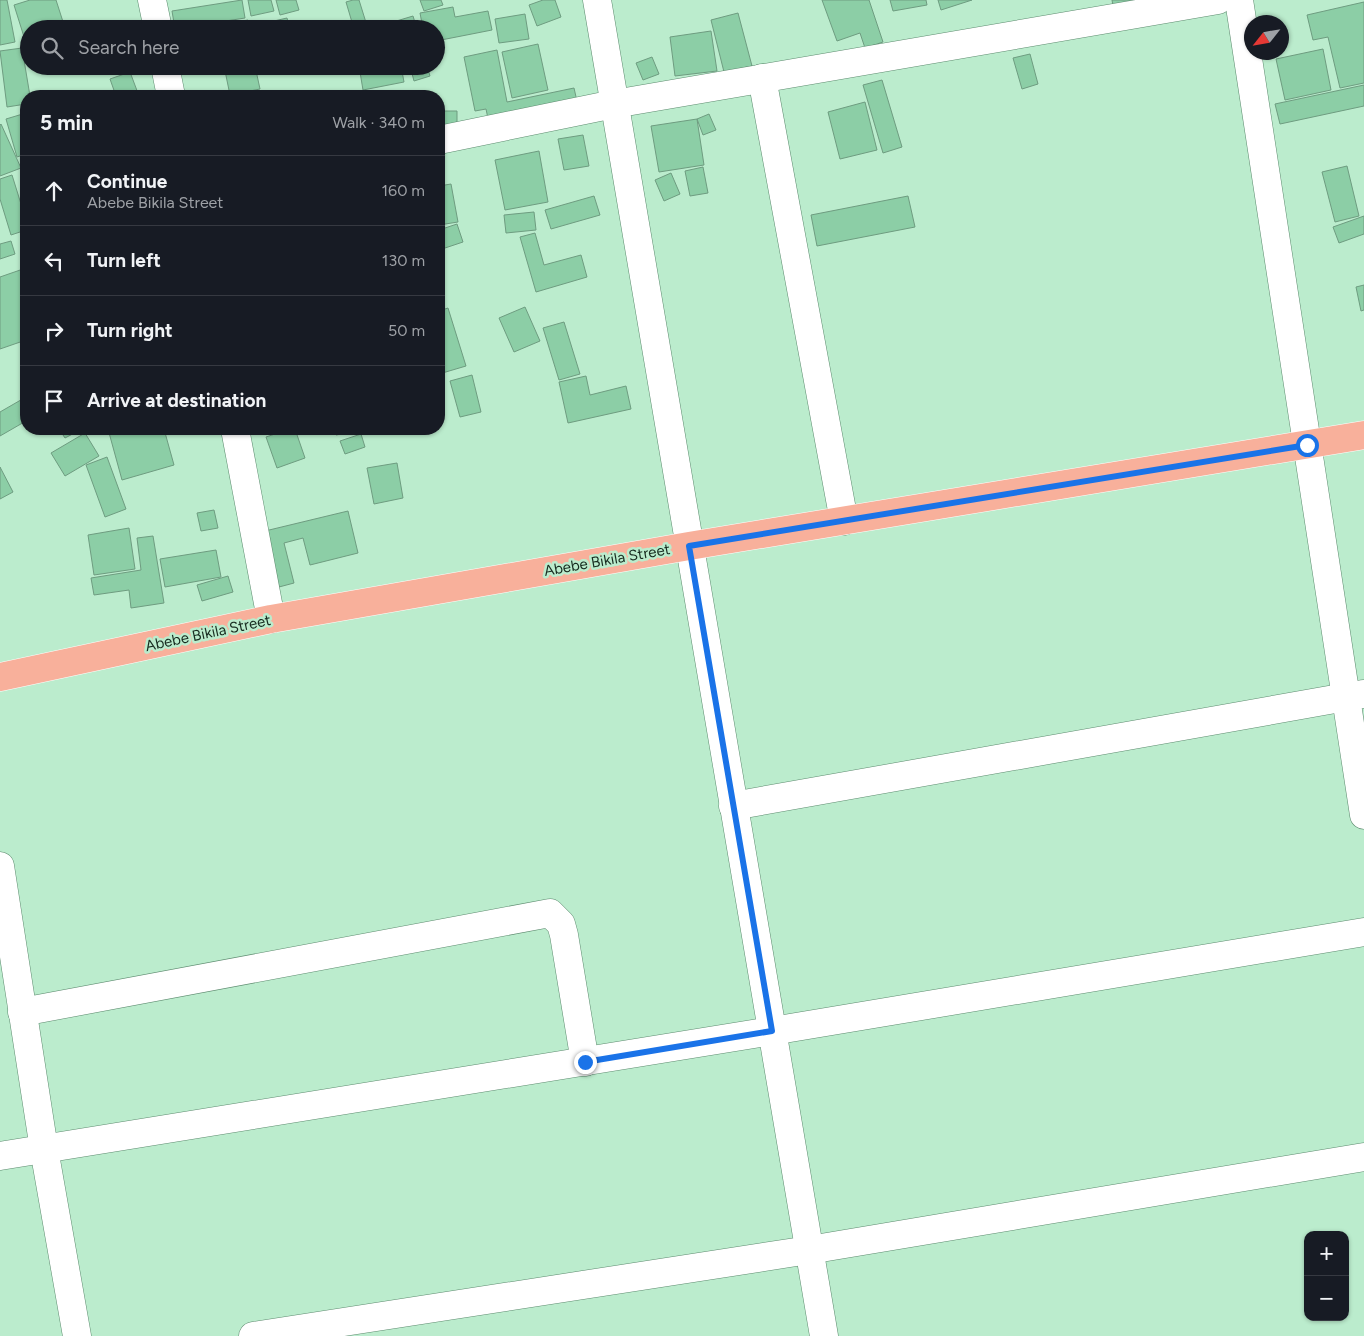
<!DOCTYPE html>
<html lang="en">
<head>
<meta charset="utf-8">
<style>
  body { margin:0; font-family:Figtree,sans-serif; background:#242831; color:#f1f3f6 }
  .controls { position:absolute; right:15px; bottom:15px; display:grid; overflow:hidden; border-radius:10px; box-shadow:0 1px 4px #0004 }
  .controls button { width:45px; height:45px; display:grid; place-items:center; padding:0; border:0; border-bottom:1px solid #363941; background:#171b24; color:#f1f3f6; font:25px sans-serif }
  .compass { position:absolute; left:1244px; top:15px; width:45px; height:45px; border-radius:50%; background:#171b24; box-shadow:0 1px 4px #0004; rotate:239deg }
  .stop { position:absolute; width:15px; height:15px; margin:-11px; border:4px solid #1a73e8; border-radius:50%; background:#fff }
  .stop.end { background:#1a73e8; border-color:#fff; box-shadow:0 1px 5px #0008 }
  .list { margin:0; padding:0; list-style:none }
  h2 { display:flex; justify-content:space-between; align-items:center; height:65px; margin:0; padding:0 20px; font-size:21px }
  h2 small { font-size:16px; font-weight:400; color:#9ea1a6 }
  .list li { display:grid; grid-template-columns:32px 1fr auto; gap:15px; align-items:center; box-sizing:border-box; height:70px; padding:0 20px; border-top:1px solid #363941 }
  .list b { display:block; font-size:19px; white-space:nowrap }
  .list p { margin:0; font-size:16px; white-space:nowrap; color:#9ea1a6 }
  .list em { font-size:16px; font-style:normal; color:#9ea1a6 }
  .icon { flex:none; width:28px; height:28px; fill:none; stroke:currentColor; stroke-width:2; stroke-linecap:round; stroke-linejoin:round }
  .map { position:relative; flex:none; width:1364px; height:1336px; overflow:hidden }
  .search { position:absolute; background:#171b24; box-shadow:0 1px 4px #0004; left:20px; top:20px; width:425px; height:55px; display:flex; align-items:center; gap:12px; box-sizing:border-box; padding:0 18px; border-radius:28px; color:#9ea1a6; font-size:19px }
  .panel { position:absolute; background:#171b24; box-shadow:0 1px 4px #0004; left:20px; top:90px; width:425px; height:345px; border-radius:20px }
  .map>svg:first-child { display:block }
  .building { fill:#8ccea6; stroke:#6e9c80 }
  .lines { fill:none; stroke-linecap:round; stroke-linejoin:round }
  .minor-casing { stroke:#5d8b6f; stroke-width:29 }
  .major-casing { stroke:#fff; stroke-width:29 }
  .minor { stroke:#fff; stroke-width:28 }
  .major { stroke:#f8b09b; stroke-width:28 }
  .route { stroke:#1a73e8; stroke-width:6 }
  .labels { text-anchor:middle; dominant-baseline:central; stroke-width:5; stroke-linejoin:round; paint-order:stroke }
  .street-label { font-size:15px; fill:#172b1f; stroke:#bbeccd }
</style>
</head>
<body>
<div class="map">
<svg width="1364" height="1336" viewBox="0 0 1364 1336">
  <rect width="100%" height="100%" fill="#bbeccd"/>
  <g class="building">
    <polygon points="0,0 7,0 15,42 0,45"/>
    <polygon points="30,0 56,0 65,28 29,29 29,39 25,40 14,5"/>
    <polygon points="242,0 245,18 175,29 172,11"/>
    <polygon points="248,0 271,0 274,11 251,16"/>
    <polygon points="276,0 296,0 299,10 280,15"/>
    <polygon points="353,0 359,0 368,29 354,29 346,2"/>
    <polygon points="420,0 441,0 443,5 424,11"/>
    <polygon points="543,0 555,0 561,17 537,26 529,5"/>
    <polygon points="822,0 869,0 883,42 865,48 860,33 837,41"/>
    <polygon points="890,0 926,0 927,5 893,11"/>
    <polygon points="938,0 972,0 941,10"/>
    <polygon points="1112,0 1149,0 1113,6"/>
    <polygon points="1364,2 1364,83 1340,88 1328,37 1313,40 1307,15"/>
    <polygon points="453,7 455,17 488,11 492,30 436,41 436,29 423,29 420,13"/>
    <polygon points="738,13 752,66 724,72 711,20"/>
    <polygon points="525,14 529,39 499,43 495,19"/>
    <polygon points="413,16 417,29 370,29"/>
    <polygon points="287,18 290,29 276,29 274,21"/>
    <polygon points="248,20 249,29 199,29"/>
    <polygon points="271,25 272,29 258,29 258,28"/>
    <polygon points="711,31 717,71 675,76 670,37"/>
    <polygon points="538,44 548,90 512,98 502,52"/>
    <polygon points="22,48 30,96 26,96 26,104 7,107 0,51"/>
    <polygon points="1323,49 1331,90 1285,100 1276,59"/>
    <polygon points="497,50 507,102 574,88 579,110 490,128 486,109 475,111 464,57"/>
    <polygon points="1030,54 1038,84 1022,89 1013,58"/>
    <polygon points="652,57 659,74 643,80 636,63"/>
    <polygon points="224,66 255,66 260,89 230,95"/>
    <polygon points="285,66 299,66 299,68 286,71"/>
    <polygon points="359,66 401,66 404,82 363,90"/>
    <polygon points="410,66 427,66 430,76 414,81"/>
    <polygon points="130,72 139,96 116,96 110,79"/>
    <polygon points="882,80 902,147 883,153 863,85"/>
    <polygon points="1364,85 1364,106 1280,124 1275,104"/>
    <polygon points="865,102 877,150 840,159 828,112"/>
    <polygon points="439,111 457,111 457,136 440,136"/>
    <polygon points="26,113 26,154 17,157 6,119"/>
    <polygon points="709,114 716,130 703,135 697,119"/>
    <polygon points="697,119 704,165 659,172 651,126"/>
    <polygon points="1,124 21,168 0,176 0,125"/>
    <polygon points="583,135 589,166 564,170 558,139"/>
    <polygon points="539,151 548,202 505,210 495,160"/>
    <polygon points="1347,166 1359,216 1335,222 1322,172"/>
    <polygon points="703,167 708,193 690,196 685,171"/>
    <polygon points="671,173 680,194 664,201 655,180"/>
    <polygon points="12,175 26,220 26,230 11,235 0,199 0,179"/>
    <polygon points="451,184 458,222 439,225 439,186"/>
    <polygon points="594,196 600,215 551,229 545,210"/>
    <polygon points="908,196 915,227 817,246 811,215"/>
    <polygon points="534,212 536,230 506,233 504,215"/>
    <polygon points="1364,216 1364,234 1339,243 1333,227"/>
    <polygon points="457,224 463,242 439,250 439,230"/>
    <polygon points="535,233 544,265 581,255 587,277 536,292 520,237"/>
    <polygon points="11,241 15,254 0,259 0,244"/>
    <polygon points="26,268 26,340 0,349 0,277"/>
    <polygon points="1364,285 1364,310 1361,311 1356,287"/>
    <polygon points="525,307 540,341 514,352 499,318"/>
    <polygon points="448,308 466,366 439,374 439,311"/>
    <polygon points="564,322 580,374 559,380 543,328"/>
    <polygon points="472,375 481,412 460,417 450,381"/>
    <polygon points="586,376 590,395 626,386 631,409 568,423 559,382"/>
    <polygon points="26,397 26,421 0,436 0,412"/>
    <polygon points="59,429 82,429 65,438"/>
    <polygon points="108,429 164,429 174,465 122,480"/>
    <polygon points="290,429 295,429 305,458 277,468 266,437"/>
    <polygon points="335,429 369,429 336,435"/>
    <polygon points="85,433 99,456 65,476 51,453"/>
    <polygon points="361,434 365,447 345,454 340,441"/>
    <polygon points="107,457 126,509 105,517 86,465"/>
    <polygon points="397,463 403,498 374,504 367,468"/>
    <polygon points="0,467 13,492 0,499"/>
    <polygon points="214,510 218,528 201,531 197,513"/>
    <polygon points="348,511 358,553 310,565 303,538 284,543 294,583 279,587 265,531"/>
    <polygon points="129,528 135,569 94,575 88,535"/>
    <polygon points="153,536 164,603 131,608 129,590 94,595 91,578 141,570 137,538"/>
    <polygon points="216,550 221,577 165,587 160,559"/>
    <polygon points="228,576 233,592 202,601 197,585"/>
  </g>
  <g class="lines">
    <defs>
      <g id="minor">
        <polyline points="152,0 158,29"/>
        <polyline points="597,0 824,1336"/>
        <polyline points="1239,0 1364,815"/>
        <polyline points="165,66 171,96"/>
        <polyline points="762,78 844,521"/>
        <polyline points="439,140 614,104 1218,0"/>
        <polyline points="235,429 271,619"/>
        <polyline points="733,806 1363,694"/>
        <polyline points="0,866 44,1149 77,1336"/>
        <polyline points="22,1012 550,913 561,924 564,935 585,1062"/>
        <polyline points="0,1156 772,1031 1364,932"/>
        <polyline points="253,1336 809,1250 1364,1157"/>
      </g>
      <polyline id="major" points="0,677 271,619 689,546 1364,435"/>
    </defs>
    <use href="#minor" class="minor-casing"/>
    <use href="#major" class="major-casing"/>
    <use href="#minor" class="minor"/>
    <use href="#major" class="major"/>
  </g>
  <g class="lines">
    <polyline class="route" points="585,1062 772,1031 689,546 1307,445"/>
  </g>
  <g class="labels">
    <g class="street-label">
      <text transform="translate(607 560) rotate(-10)">Abebe Bikila Street</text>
      <text transform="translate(208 633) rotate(-12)">Abebe Bikila Street</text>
    </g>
  </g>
</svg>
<div class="controls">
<button>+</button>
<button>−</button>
</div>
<svg class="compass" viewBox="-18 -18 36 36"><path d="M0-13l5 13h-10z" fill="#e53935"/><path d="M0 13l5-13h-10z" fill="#9ea1a6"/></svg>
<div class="stop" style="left:1307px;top:445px"></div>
<div class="stop end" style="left:585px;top:1062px"></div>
<div class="search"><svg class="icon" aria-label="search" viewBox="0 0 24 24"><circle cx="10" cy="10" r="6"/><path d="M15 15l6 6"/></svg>Search here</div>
<section class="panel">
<h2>5 min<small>Walk · 340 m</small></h2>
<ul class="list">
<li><svg class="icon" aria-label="ahead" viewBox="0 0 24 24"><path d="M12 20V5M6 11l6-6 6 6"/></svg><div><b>Continue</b><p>Abebe Bikila Street</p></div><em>160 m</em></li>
<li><svg class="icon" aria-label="left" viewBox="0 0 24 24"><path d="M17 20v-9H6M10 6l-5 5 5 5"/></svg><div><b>Turn left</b></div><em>130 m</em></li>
<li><svg class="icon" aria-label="right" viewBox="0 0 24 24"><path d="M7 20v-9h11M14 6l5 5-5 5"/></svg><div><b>Turn right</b></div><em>50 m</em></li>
<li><svg class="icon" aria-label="arrive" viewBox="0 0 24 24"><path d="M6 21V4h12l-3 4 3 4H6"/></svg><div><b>Arrive at destination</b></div></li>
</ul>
</section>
</div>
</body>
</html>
